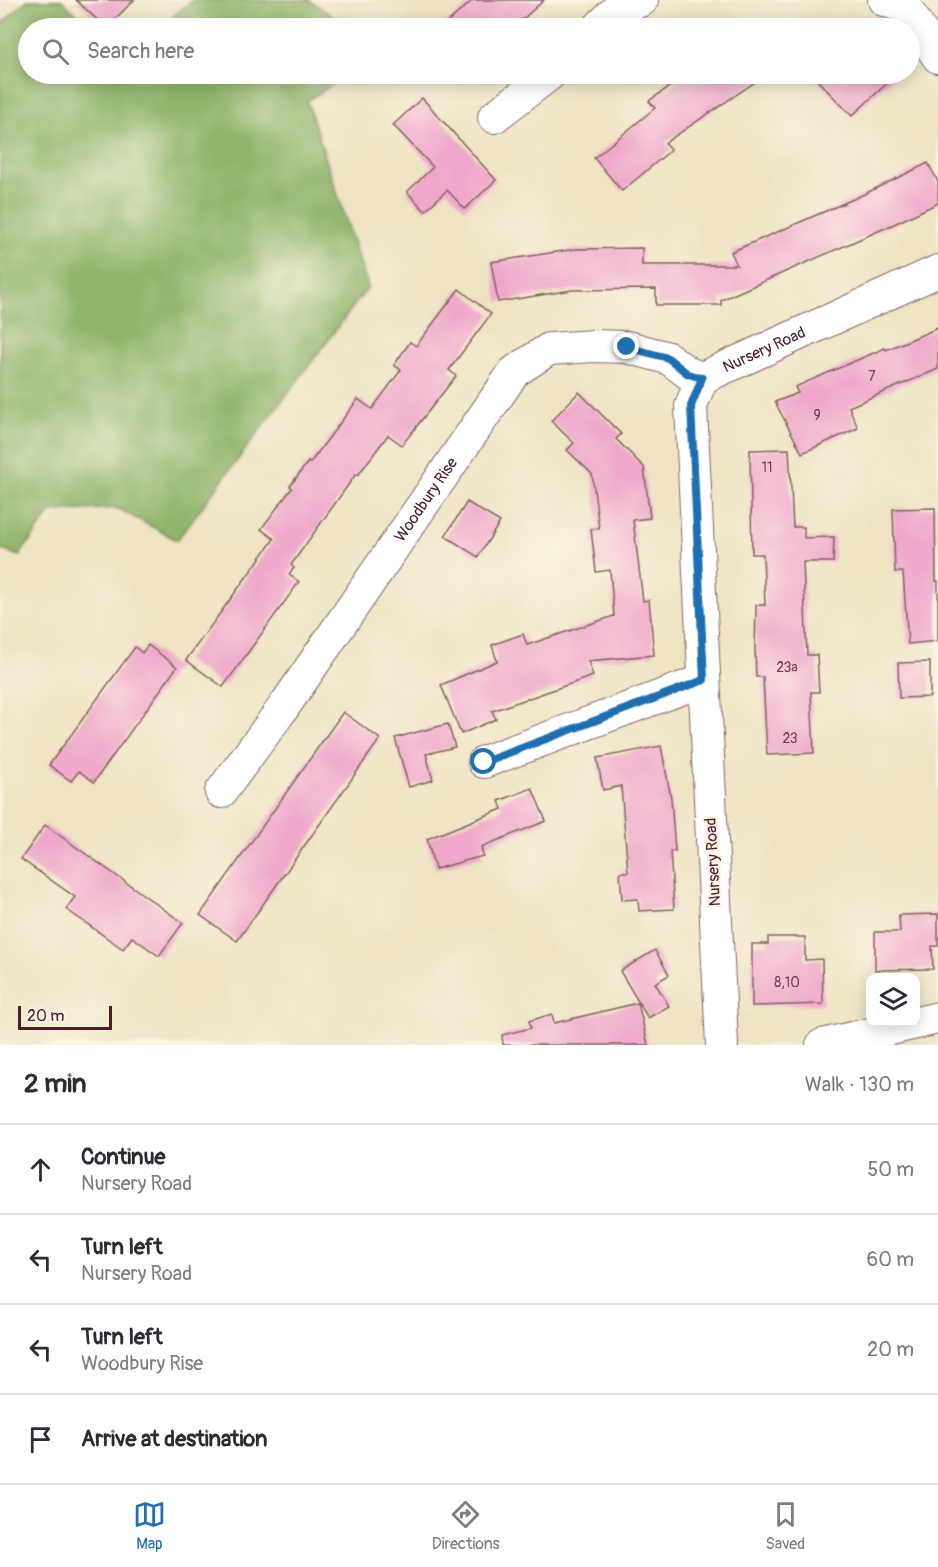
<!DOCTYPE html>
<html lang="en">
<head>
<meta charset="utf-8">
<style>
  body { margin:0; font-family:Pangolin,sans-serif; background:#f2f2f3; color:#2b2b33 }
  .controls { position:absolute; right:18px; bottom:18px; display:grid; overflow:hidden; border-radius:12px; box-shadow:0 3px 15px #0003 }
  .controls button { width:54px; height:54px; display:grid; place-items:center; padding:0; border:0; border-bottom:2px solid #e1e1e2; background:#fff; color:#2b2b33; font:30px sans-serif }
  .scale { position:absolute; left:18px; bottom:15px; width:94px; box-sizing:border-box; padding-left:6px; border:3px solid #4a1f2b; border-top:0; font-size:16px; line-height:21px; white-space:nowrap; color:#4a1f2b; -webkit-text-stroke:4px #fcf5e5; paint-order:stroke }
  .stop { position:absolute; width:18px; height:18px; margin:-14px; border:4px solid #1f6fb2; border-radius:50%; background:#fff }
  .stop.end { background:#1f6fb2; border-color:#fff; box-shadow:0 2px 6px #0008 }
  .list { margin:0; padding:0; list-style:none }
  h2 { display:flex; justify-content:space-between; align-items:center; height:78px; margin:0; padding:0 24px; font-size:26px }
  h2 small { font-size:20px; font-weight:400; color:#7c7c81 }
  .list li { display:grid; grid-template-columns:39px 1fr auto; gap:18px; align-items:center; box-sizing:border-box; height:90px; padding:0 24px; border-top:2px solid #e1e1e2 }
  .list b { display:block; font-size:22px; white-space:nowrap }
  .list p { margin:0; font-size:20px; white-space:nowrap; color:#7c7c81 }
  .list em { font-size:20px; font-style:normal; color:#7c7c81 }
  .icon { flex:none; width:33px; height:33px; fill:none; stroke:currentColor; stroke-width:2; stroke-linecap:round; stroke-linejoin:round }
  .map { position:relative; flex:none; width:938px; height:1045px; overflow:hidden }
  .search { position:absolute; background:#fff; box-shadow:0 3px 15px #0003; left:18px; right:18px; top:18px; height:66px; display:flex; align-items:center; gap:15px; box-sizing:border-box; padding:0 21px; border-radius:33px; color:#7c7c81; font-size:22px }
  .sheet { height:438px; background:#fff }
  nav { display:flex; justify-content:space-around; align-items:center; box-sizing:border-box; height:84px; border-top:2px solid #e1e1e2; background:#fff; font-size:16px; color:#7c7c81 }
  nav a { display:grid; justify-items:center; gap:3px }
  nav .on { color:#1f6fb2 }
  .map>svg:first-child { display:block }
  .forest { fill:#90b66c; stroke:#6d6a4c; stroke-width:1.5 }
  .building { fill:#efa8cb }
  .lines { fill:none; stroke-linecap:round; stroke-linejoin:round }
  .minor-casing { stroke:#836460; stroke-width:34 }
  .minor { stroke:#fff; stroke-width:32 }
  .route { stroke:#1f6fb2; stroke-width:8 }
  .labels { text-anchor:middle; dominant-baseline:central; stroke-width:5; stroke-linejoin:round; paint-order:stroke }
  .number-label { font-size:14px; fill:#734153 }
  .street-label { font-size:16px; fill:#4a1f2b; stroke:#fcf5e5 }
</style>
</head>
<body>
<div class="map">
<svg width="938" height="1045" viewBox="0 0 938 1045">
  <rect width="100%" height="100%" fill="#fcf5e5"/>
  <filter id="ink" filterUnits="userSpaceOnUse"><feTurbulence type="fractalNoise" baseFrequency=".0167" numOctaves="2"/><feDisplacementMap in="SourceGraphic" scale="12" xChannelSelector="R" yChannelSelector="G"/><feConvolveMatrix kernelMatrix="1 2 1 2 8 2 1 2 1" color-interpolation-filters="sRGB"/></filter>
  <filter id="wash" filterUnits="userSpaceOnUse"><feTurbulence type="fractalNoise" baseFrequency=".008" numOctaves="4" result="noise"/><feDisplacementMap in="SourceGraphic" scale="24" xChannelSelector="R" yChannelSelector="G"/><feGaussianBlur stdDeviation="1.35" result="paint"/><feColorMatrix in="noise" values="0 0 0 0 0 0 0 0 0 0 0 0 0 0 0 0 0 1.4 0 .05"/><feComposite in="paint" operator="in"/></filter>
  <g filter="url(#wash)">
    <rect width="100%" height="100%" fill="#eee3c3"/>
    <g class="forest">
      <polygon points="27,0 62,0 90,28 28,28 28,74 348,74 307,101 368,287 177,540 117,508 51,512 19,556 0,549 0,25"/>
      <polygon points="193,0 309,0 351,28 158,28"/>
    </g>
    <g id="blocks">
      <g class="building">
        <polygon points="76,0 134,0 106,28"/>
        <polygon points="473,0 544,0 513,28 441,28"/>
        <polygon points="688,74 767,74 665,143 671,150 622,191 594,158 655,108 649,101"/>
        <polygon points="811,74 897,74 852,116"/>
        <polygon points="422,98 496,180 465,209 447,190 425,211 407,192 433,167 393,125"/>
        <polygon points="928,163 938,182 938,203 892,225 721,300 721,305 656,305 656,289 572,290 498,302 491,262 576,249 642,248 642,265 737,265 731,252 858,197"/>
        <polygon points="459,289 491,314 449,370 456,376 402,445 388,435 358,475 356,474 291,565 294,568 289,574 299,582 223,687 186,660 274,539 261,529 292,488 290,486 308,462 310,463 358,399 372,409 401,370 394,365 410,342 416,346"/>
        <polygon points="938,328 938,369 849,407 858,428 802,453 775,402 798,393 795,387 885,348 886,350"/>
        <polygon points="579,392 621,434 616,439 644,467 650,518 633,520 643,601 649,600 654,655 588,661 593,676 492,711 496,719 461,734 441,685 497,661 492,645 523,634 527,645 614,616 610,570 596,572 591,529 599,528 592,474 567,450 574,443 551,421"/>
        <polygon points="789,449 793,527 804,527 804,538 834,537 833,562 803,562 807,655 817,655 819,692 811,692 814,753 767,755 763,677 756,677 755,649 756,605 765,605 763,554 752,554 750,450"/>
        <polygon points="467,502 500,522 478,557 445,536"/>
        <polygon points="935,508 936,581 938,581 938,641 908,644 903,572 895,572 893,509"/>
        <polygon points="148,645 177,667 94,782 79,771 71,781 49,765 135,647 142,653"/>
        <polygon points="930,662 930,697 899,698 898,663"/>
        <polygon points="343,712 380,739 237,941 200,915"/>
        <polygon points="448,724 455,747 426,754 433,780 409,787 395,738"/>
        <polygon points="661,746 671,798 675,851 670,851 674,909 639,911 638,899 622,900 620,872 628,872 621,786 603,790 597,758"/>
        <polygon points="532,788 546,821 481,847 483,856 435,869 427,839 502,809 499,801"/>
        <polygon points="45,825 183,923 159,956 132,937 123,949 66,909 75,897 21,859"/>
        <polygon points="938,914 938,946 932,946 933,969 875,970 875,932 900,932 899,915"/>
        <polygon points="768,937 805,937 805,960 822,959 823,1004 752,1006 752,944 768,944"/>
        <polygon points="655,950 669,975 655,983 669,1006 648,1018 620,971"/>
        <polygon points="638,1003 648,1045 503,1045 502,1035 531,1028 529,1021 552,1014 554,1023"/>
      </g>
    </g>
  </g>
  <g filter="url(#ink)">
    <use href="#blocks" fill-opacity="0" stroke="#836460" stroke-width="1.5"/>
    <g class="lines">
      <defs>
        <g id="minor">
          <polyline points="884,0 906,8 938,57"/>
          <polyline points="598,28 614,12 642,0"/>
          <polyline points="494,117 550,74"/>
          <polyline points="484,762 704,680"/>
          <path id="s1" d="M221,792L283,708L514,372L549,349L593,346L627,347L668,358L688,373L702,378"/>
          <path id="s2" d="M722,1045L691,406L702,378L938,271"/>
          <polyline points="822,1045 938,1018"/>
        </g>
      </defs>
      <use href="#minor" class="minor-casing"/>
      <use href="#minor" class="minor"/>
    </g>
  </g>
  <g class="lines" filter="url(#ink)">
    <polyline class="route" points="484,762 704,680 691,406 702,378 688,374 668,358 627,347"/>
  </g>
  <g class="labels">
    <g class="number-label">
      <text x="872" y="376">7</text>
      <text x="817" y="415">9</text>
      <text x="767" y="467">11</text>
      <text x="787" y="667">23a</text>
      <text x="790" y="738">23</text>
      <text x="787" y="982">8,10</text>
    </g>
    <g class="street-label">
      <text stroke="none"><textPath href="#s2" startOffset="738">Nursery Road</textPath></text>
      <text stroke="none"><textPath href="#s1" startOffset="357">Woodbury Rise</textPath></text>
      <text transform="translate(713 862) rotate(-93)">Nursery Road</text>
    </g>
  </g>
</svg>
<div class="controls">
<button><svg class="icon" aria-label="layers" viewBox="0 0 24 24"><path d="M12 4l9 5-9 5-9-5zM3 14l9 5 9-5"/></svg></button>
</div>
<div class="scale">20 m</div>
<div class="stop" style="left:484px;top:762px"></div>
<div class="stop end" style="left:627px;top:347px"></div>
<div class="search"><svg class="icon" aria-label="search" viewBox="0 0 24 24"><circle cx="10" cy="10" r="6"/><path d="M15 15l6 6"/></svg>Search here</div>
</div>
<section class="sheet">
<h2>2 min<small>Walk · 130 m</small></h2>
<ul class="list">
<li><svg class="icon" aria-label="ahead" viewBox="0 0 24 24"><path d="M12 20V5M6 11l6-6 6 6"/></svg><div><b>Continue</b><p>Nursery Road</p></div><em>50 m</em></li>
<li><svg class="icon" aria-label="left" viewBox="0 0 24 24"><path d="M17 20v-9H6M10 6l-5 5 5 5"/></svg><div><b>Turn left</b><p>Nursery Road</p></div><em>60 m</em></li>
<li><svg class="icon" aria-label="left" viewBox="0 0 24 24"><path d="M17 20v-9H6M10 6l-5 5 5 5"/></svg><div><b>Turn left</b><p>Woodbury Rise</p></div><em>20 m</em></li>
<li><svg class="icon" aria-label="arrive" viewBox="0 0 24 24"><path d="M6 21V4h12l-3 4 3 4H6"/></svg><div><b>Arrive at destination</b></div></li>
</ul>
</section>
<nav>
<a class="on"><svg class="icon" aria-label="map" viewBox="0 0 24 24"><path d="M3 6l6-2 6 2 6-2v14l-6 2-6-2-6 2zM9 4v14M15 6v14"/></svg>Map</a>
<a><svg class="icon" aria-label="directions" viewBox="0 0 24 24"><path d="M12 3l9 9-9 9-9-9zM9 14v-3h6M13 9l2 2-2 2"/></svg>Directions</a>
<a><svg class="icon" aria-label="saved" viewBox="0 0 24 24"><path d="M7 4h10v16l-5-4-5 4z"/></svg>Saved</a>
</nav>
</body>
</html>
